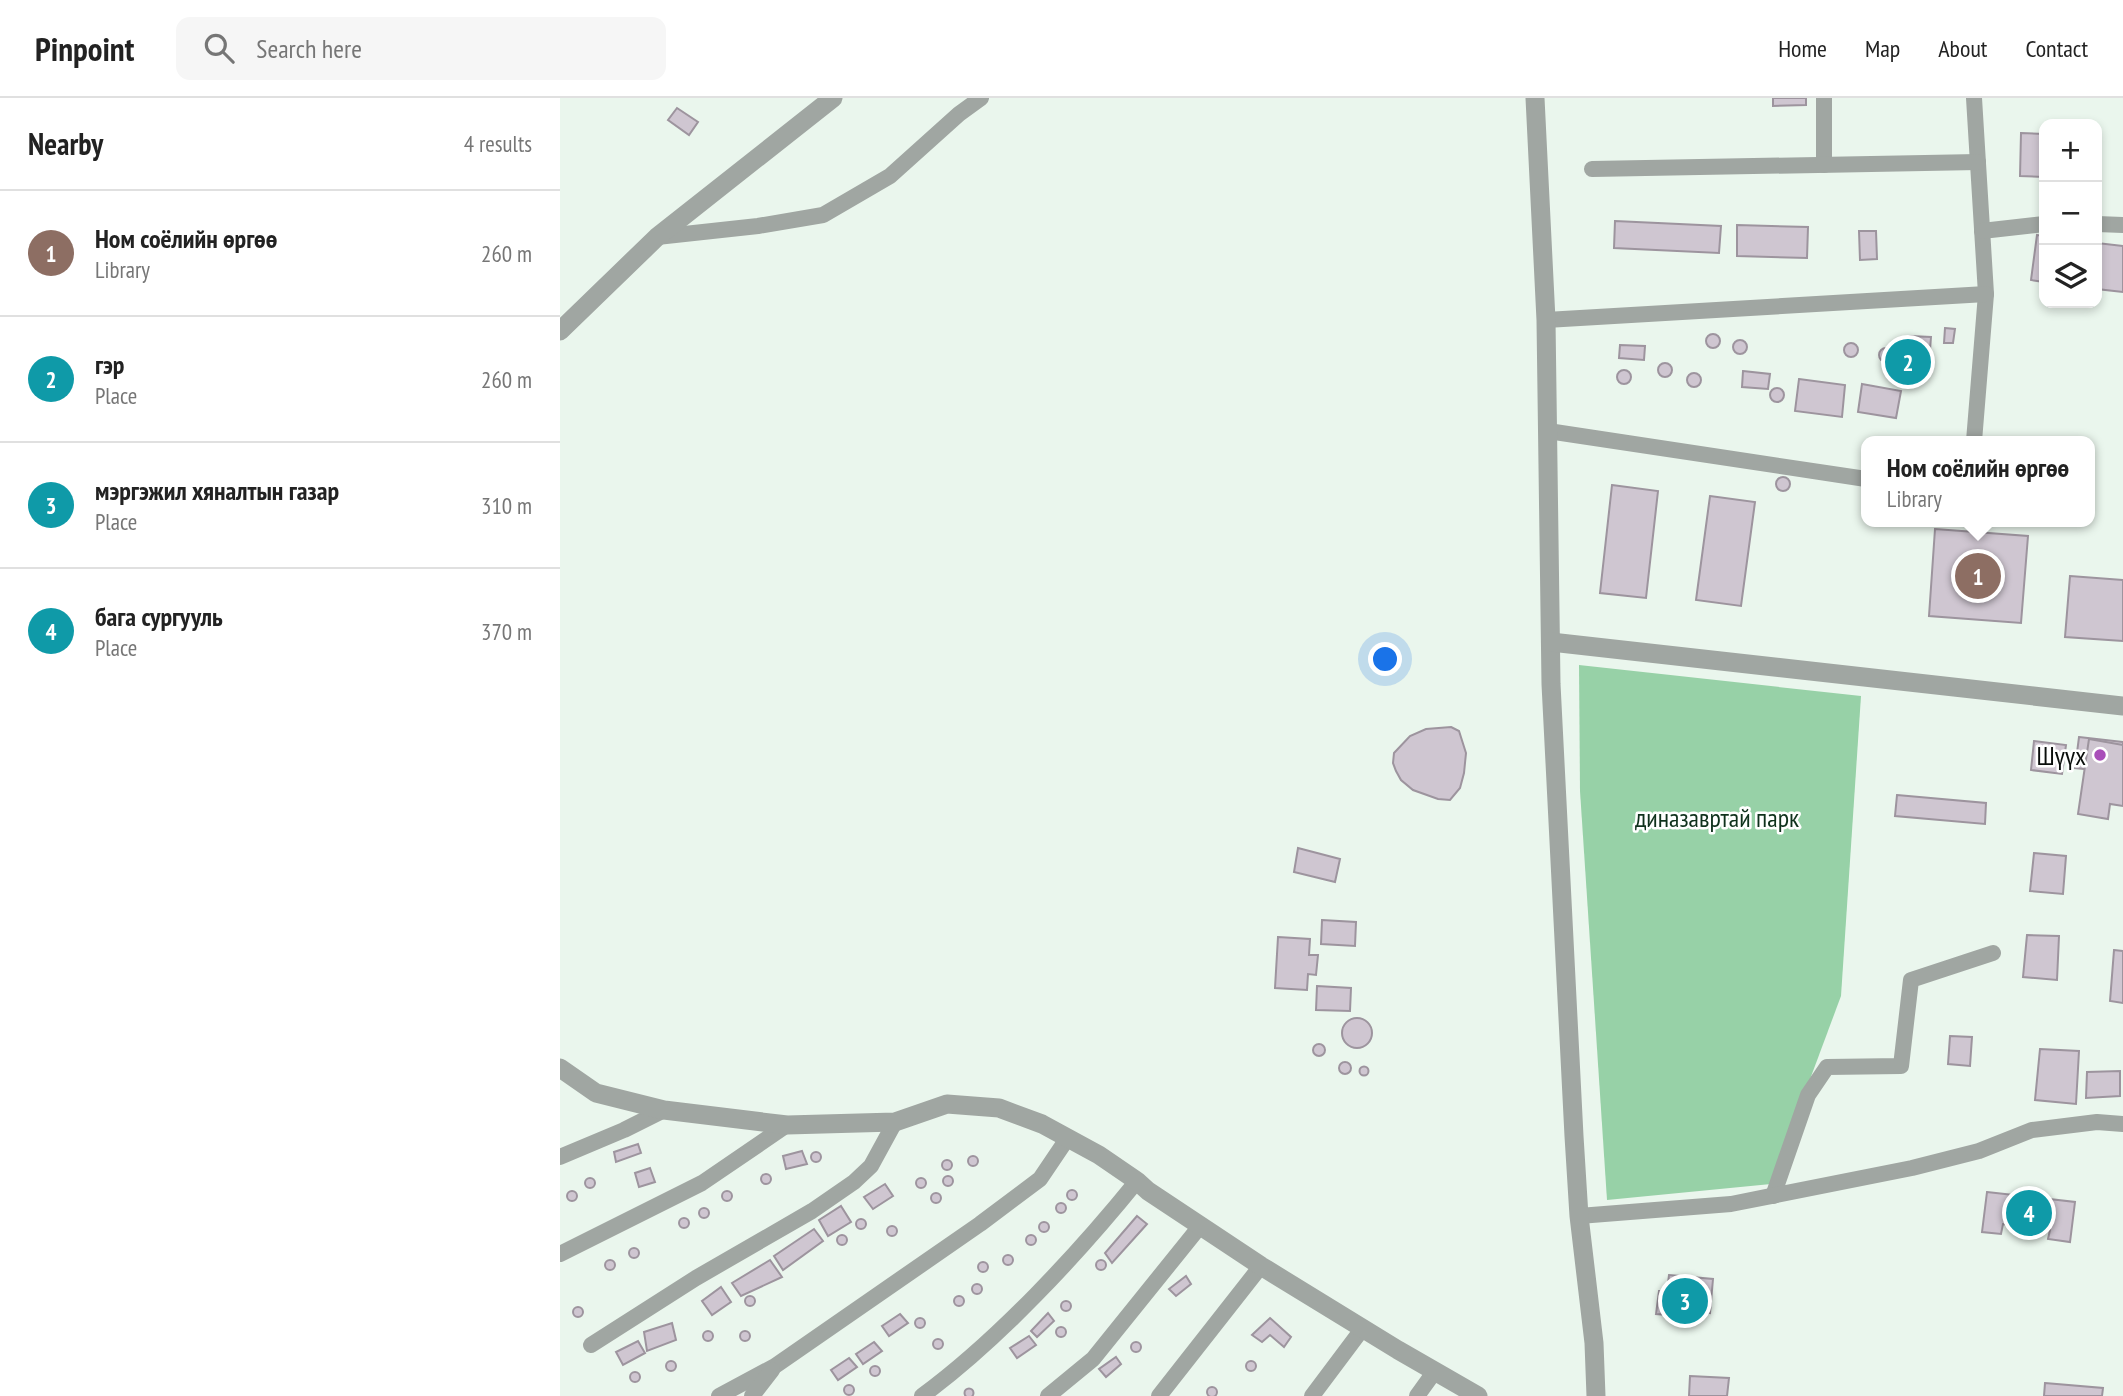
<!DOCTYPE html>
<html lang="en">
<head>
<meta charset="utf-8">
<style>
  body { margin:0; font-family:"PT Sans Narrow",sans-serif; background:#f6f6f6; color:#222 }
  .controls { position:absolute; right:21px; top:21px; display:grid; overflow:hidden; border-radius:14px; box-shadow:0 4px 10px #0003 }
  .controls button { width:63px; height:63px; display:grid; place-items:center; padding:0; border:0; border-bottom:2px solid #e0e0e0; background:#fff; color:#222; font:35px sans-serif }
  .you { position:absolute; left:826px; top:562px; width:24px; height:24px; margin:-18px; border:5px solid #fff; border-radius:50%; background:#1a73e8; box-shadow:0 0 0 10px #1a73e833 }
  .badge { display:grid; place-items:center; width:46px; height:46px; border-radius:50%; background:#a94eb9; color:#fff; font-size:23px; font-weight:700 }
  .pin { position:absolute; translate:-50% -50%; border:4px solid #fff; box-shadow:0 2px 7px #0006 }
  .popup { position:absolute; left:1301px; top:338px; width:234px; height:91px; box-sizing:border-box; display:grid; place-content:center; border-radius:14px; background:#fff; filter:drop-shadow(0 2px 5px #0005); font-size:23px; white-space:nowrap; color:#767676 }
  .popup b { font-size:26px; color:#222 }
  .popup::after { content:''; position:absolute; left:50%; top:100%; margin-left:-14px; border:14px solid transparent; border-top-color:#fff }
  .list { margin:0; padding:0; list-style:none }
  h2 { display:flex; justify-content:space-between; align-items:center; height:91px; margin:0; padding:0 28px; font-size:30px }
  h2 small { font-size:23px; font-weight:400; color:#767676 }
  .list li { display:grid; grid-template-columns:46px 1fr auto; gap:21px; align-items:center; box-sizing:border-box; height:126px; padding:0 28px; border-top:2px solid #e0e0e0 }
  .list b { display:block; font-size:26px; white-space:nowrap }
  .list p { margin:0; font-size:23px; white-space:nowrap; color:#767676 }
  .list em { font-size:23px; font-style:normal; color:#767676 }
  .icon { flex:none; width:38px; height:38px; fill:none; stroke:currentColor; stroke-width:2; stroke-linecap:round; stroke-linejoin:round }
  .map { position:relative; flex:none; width:1563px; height:1298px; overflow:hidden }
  header { display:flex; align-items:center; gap:42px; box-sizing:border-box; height:98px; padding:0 35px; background:#fff; border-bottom:2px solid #e0e0e0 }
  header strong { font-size:33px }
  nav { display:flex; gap:38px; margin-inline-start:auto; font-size:24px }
  .search { width:490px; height:63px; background:#f6f6f6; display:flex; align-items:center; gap:18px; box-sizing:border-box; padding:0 24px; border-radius:14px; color:#767676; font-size:26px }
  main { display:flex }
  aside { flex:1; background:#fff }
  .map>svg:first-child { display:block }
  .green { fill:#97d1a7 }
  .building { fill:#cfc6d1; stroke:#9d949e; stroke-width:2 }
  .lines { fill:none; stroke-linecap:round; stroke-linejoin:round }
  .minor { stroke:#a0a6a2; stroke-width:16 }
  .tertiary { stroke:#a0a6a2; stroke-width:19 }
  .poi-dot { fill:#a94eb9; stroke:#fff; stroke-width:2.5 }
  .labels { text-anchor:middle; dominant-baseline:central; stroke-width:5; stroke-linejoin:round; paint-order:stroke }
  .poi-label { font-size:26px; fill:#0a0e0b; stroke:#fff; text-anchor:end }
  .park-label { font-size:26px; fill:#0f311c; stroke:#fff }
</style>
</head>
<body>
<header>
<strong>Pinpoint</strong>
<div class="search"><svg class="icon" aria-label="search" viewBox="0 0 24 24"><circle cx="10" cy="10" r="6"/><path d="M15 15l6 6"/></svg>Search here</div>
<nav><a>Home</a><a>Map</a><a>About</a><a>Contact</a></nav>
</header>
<main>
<aside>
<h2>Nearby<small>4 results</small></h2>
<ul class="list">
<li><span class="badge" style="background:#8d6e63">1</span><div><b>Ном соёлийн өргөө</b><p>Library</p></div><em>260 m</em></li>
<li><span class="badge" style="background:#0f9aa8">2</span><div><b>гэр</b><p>Place</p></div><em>260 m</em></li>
<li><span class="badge" style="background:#0f9aa8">3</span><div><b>мэргэжил хяналтын газар</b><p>Place</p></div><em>310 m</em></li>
<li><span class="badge" style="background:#0f9aa8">4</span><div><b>бага сургууль</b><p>Place</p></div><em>370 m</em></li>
</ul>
</aside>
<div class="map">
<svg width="1563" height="1298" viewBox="0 0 1563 1298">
  <rect width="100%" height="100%" fill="#eaf6ed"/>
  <polygon class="green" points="1019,567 1301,598 1281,898 1211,1086 1047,1102 1020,693"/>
  <g class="building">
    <polygon points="1213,0 1246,0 1246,7 1213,8"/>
    <polygon points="117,10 138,24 129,37 108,22"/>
    <polygon points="1461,35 1484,36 1484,79 1460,78"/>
    <polygon points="1055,123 1161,128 1159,155 1054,150"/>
    <polygon points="1177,127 1248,129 1247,160 1177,158"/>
    <polygon points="1299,133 1316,133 1317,161 1300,162"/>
    <polygon points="1477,137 1484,138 1484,184 1471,182"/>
    <polygon points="1537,145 1563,148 1563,194 1537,191"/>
    <polygon points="1385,230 1395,231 1393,245 1384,245"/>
    <circle cx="1153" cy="243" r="7"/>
    <polygon points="1349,238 1371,239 1370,252 1348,252"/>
    <circle cx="1180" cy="249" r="7"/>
    <circle cx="1291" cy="252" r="7"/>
    <polygon points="1060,247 1085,248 1084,262 1059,260"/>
    <circle cx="1326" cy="257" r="7"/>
    <circle cx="1348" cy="264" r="7"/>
    <circle cx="1105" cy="272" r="7"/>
    <circle cx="1343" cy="279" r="7"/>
    <circle cx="1064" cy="279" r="7"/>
    <polygon points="1183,273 1210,276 1208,291 1182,289"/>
    <circle cx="1134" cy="282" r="7"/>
    <polygon points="1239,281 1285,287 1282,319 1235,313"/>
    <polygon points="1302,286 1341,293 1336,320 1298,314"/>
    <circle cx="1217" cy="297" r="7"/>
    <circle cx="1223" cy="386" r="7"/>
    <polygon points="1052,387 1098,393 1086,500 1040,495"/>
    <polygon points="1150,398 1195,404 1181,508 1136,502"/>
    <polygon points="1375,431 1468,438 1461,525 1369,518"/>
    <polygon points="1510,478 1563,482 1563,543 1505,539"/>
    <polygon points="891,629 899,633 906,655 904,675 900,690 890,702 878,701 853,692 841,682 836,673 833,665 834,655 850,638 866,631"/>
    <polygon points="1519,639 1563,644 1563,675 1515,670"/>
    <polygon points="1529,641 1563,647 1563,708 1550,706 1548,721 1518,716"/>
    <polygon points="1474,643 1506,647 1502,676 1471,672"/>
    <polygon points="1337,697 1426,705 1425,726 1335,718"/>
    <polygon points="738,750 780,761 775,784 734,774"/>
    <polygon points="1474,755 1506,758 1503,796 1470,793"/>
    <polygon points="762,822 796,824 795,848 761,846"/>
    <polygon points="1467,837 1499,838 1497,882 1463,879"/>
    <polygon points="718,839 750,841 749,857 758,857 756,877 748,876 747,892 715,890"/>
    <polygon points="1554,852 1563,853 1563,905 1550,903"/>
    <polygon points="757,888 791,890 790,913 756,912"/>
    <circle cx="797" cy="935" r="15"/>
    <polygon points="1390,938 1412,939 1410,968 1388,966"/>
    <circle cx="759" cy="952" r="6"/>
    <polygon points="1480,951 1519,953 1516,1006 1475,1002"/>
    <circle cx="785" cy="970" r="6"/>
    <circle cx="804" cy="973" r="4.5"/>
    <polygon points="1560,973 1560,998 1526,1000 1527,974"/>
    <polygon points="78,1046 81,1055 56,1064 54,1054"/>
    <polygon points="242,1053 247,1066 226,1071 223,1058"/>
    <circle cx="256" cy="1059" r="5"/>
    <circle cx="413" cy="1063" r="5"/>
    <circle cx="387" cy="1067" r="5"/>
    <polygon points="90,1070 95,1084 79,1089 75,1075"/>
    <circle cx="206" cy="1081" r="5"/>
    <circle cx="388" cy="1083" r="5"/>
    <circle cx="30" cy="1085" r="5"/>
    <circle cx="361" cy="1085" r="5"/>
    <polygon points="325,1086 333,1098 313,1111 304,1099"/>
    <circle cx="512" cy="1097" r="5"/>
    <circle cx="12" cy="1098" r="5"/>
    <circle cx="167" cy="1098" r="5"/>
    <polygon points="1427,1094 1515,1104 1510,1144 1488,1141 1490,1132 1443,1126 1441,1136 1422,1134"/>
    <circle cx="376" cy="1100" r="5"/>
    <circle cx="501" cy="1110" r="5"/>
    <polygon points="281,1108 291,1124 268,1138 259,1122"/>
    <circle cx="144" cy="1115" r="5"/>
    <polygon points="577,1118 587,1126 552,1165 545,1155"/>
    <circle cx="124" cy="1125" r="5"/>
    <circle cx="301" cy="1126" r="5"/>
    <circle cx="484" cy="1129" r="5"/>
    <circle cx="332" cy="1133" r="5"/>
    <polygon points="254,1131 263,1143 223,1172 214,1158"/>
    <circle cx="282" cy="1142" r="5"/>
    <circle cx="471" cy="1142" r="5"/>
    <circle cx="74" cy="1155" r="5"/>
    <circle cx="448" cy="1162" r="5"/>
    <circle cx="541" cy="1167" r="5"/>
    <circle cx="50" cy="1167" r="5"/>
    <polygon points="210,1162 222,1179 181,1198 172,1185"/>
    <circle cx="423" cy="1169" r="5"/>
    <polygon points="1109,1177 1153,1181 1150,1215 1136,1213 1135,1219 1096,1216 1099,1193 1107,1193"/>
    <polygon points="626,1178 631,1186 616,1198 609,1191"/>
    <circle cx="417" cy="1191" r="5"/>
    <polygon points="161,1189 171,1204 152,1217 142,1203"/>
    <circle cx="399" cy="1203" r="5"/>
    <circle cx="190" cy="1203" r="5"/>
    <circle cx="506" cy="1208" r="5"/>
    <circle cx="18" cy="1214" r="5"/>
    <polygon points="488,1215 494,1223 477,1239 471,1233"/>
    <polygon points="340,1216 348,1225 329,1238 322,1228"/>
    <circle cx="360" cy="1225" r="5"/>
    <polygon points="710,1220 731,1239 724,1249 710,1237 702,1244 692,1237"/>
    <polygon points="112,1225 116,1242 87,1253 84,1234"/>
    <circle cx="501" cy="1234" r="5"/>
    <circle cx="185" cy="1238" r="5"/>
    <circle cx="148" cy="1238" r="5"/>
    <polygon points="469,1238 476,1247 457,1260 450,1250"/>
    <circle cx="378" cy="1246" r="5"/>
    <polygon points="78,1243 85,1255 63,1267 56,1254"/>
    <circle cx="576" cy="1249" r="5"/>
    <polygon points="314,1244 322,1253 303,1266 296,1256"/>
    <polygon points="556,1259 561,1266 546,1279 539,1271"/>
    <polygon points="289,1260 297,1269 278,1282 271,1272"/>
    <circle cx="111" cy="1268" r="5"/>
    <circle cx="691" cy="1268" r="5"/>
    <circle cx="315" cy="1273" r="5"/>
    <circle cx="75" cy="1279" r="5"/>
    <polygon points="1130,1278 1169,1280 1167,1298 1129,1298"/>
    <polygon points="1485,1285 1543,1290 1542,1298 1484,1298"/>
    <circle cx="289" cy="1292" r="5"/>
    <circle cx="652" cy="1294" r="5"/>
    <circle cx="409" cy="1295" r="4.5"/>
  </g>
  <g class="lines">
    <g class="minor">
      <polyline points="1414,0 1426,196 1414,343"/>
      <polyline points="1264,67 1264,0"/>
      <polyline points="1032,71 1418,64"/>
      <polyline points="1537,126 1563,127"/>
      <polyline points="1422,133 1484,126"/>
      <polyline points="97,139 198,128 263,117 330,78 399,16 421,0"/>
      <polyline points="986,222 1426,196"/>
      <polyline points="988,333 1306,381"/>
      <polyline points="0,1059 64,1032 104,1012"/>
      <polyline points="1213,1098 1248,997 1267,969 1341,968 1351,882 1433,855"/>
      <polyline points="1019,1118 1171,1106 1352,1070 1419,1053 1472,1032 1537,1024 1563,1026"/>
      <polyline points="0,1156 142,1085 227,1027"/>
      <polyline points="31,1247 136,1180 252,1113 294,1084 311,1068 335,1024"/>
      <polyline points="159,1298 215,1268 420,1126 480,1081 507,1041"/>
      <polyline points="192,1298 212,1272"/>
      <path d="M362,1298C438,1242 517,1157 577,1083"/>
      <polyline points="488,1298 533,1261 641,1127"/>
      <polyline points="599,1298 701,1168"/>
      <polyline points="752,1298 803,1230"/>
      <polyline points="857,1298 875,1273"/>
    </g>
    <g class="tertiary">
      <polyline points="975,0 986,222 991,586 1014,1038 1019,1118 1034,1245 1036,1298"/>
      <polyline points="0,233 97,139 273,0"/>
      <polyline points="991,544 1563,608"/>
      <polyline points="0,970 36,995 104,1012 227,1027 335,1024 387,1006 439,1010 482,1026 539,1057 577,1083 588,1093 701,1168 838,1252 918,1298"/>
    </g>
  </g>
  <circle class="poi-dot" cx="1540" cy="657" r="7"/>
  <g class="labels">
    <g class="poi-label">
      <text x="1526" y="657">Шүүх</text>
    </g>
    <g class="park-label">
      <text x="1157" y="719">диназавртай парк</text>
    </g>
  </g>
</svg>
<div class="controls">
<button>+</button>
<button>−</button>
<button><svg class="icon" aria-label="layers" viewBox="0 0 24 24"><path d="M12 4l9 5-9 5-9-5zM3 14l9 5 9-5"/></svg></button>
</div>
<div class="you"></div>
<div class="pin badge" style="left:1418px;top:478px;background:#8d6e63">1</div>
<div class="popup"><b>Ном соёлийн өргөө</b>Library</div>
<div class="pin badge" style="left:1348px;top:264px;background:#0f9aa8">2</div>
<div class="pin badge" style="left:1125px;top:1203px;background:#0f9aa8">3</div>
<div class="pin badge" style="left:1469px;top:1115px;background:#0f9aa8">4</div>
</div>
</main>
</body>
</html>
